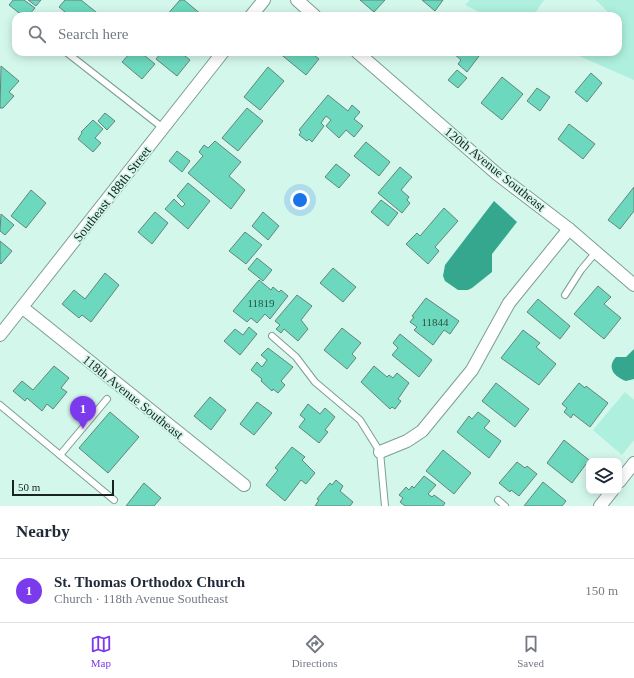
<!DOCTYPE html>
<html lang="en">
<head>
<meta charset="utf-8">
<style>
  body { margin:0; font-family:"Times New Roman",serif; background:#f2f2f3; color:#1f2937 }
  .controls { position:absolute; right:12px; bottom:12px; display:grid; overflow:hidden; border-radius:8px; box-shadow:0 2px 10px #0003 }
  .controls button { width:36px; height:36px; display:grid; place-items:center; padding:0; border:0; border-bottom:1px solid #e0e1e3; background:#fff; color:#1f2937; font:20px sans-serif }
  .scale { position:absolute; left:12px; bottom:10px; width:102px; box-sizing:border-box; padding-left:4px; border:2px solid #172420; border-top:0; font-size:11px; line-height:14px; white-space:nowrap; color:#172420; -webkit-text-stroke:3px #d4f7ec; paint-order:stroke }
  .you { position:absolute; left:300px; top:200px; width:14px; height:14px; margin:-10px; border:3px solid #fff; border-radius:50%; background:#1a73e8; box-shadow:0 0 0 6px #1a73e833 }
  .badge { display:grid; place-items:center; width:26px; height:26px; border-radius:50%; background:#7c3aed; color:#fff; font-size:13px; font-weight:700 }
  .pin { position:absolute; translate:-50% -33px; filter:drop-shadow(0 1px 2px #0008) }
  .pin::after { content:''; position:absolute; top:21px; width:14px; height:12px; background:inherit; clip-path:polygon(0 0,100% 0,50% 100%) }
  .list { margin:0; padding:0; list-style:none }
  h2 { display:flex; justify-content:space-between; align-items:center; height:52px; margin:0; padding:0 16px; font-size:17px }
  h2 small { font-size:13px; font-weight:400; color:#747a83 }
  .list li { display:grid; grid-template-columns:26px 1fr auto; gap:12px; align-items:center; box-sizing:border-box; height:64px; padding:0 16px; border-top:1px solid #e0e1e3 }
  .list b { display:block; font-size:15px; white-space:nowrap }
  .list p { margin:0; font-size:13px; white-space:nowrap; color:#747a83 }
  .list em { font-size:13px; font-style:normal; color:#747a83 }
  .icon { flex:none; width:22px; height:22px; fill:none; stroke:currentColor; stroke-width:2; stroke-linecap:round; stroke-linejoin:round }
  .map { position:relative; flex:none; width:634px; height:506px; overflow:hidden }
  .search { position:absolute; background:#fff; box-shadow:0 2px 10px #0003; left:12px; right:12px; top:12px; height:44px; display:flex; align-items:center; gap:10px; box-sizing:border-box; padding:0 14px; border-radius:12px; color:#747a83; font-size:15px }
  .sheet { height:116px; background:#fff }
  nav { display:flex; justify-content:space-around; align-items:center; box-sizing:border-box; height:56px; border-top:1px solid #e0e1e3; background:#fff; font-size:11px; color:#747a83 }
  nav a { display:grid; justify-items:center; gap:2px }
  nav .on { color:#7c3aed }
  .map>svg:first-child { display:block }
  .green { fill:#aef0dd }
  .water { fill:#35a78e }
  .building { fill:#6cd8bd; stroke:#64857b }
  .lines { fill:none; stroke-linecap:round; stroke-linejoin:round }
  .service-casing { stroke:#7d9e94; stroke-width:8 }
  .minor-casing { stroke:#7d9e94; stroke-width:14 }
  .service { stroke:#fff; stroke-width:6 }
  .minor { stroke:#fff; stroke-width:12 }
  .labels { text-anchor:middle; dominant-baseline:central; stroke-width:3.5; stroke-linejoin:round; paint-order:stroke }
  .number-label { font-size:11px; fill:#2c5147 }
  .street-label { font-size:13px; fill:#172420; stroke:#d4f7ec }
</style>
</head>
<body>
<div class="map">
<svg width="634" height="506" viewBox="0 0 634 506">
  <rect width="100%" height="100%" fill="#d4f7ec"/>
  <g class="green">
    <polygon points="470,0 544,0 533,16 487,16 465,5"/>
    <polygon points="596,0 634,0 634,80 577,55 580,52 618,52 618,16 605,16 608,12"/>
    <polygon points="625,392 634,400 634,440 622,455 593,430"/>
  </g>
  <g class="water">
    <polygon points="494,201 517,222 492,254 492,272 472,288 468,290 458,290 445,281 443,276 445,265"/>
    <path d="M634,349V379L626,381C615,377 606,368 616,357H626Z"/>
  </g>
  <g class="building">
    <polygon points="13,0 24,0 35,8 28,16 23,16 9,5"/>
    <polygon points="28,0 41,0 36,6"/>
    <polygon points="65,0 81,0 101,16 70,16 59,7"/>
    <polygon points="180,0 184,0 202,15 166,16"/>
    <polygon points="360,0 385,0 374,12"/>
    <polygon points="422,0 443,0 435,11"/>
    <polygon points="131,52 140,52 155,64 142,79 122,62"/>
    <polygon points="162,52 180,52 190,60 177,76 156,59"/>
    <polygon points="278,52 310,52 319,59 306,75"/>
    <polygon points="452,52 482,52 467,72 458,64 461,60"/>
    <polygon points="1,66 19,81 9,92 14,96 3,108 0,108"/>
    <polygon points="268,67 284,81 260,110 244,97"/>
    <polygon points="457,70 467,78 458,88 448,80"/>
    <polygon points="591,73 602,83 587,102 575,92"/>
    <polygon points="502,77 523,94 502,120 481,103"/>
    <polygon points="537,88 550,97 540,111 527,101"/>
    <polygon points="328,95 348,111 352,105 360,112 354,119 363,126 354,137 346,130 339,138 326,126 331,120 326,116 321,123 324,126 312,142 309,139 307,141 299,135 301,132 299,130"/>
    <polygon points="247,108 263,121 238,151 222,138"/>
    <polygon points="105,113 115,121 107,130 98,121"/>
    <polygon points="93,120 103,129 95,138 101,143 93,152 78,139 82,133 81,132"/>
    <polygon points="569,124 595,144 583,159 558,139"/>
    <polygon points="215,141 241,162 229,176 245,190 231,209 188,173 203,156 199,152 204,145 208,148"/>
    <polygon points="366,142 390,162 379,176 354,156"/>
    <polygon points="177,151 190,161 182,172 169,161"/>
    <polygon points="336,164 350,175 339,188 325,177"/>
    <polygon points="400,167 412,177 401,190 409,197 407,200 410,203 402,213 378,193"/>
    <polygon points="188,183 210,201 188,229 165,209 174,199 182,207 185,204 177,196"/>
    <polygon points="634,187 634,211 620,229 608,220"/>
    <polygon points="31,190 46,203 26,228 11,216"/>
    <polygon points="381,200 398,213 388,226 371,212"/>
    <polygon points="444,208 458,221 435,247 439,251 428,264 406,244 417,233 420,236"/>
    <polygon points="155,212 168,223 152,244 138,232"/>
    <polygon points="263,212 279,226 268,240 252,226"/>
    <polygon points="1,214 14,225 5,235 0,231"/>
    <polygon points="245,232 262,245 246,264 229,251"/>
    <polygon points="0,241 12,251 1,264 0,263"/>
    <polygon points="257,258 272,270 263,281 248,269"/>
    <polygon points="333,268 356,287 343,302 320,283"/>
    <polygon points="105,273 119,285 91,322 82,315 79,318 62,304 74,290 85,299"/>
    <polygon points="259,280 271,290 273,287 279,292 281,290 288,296 270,319 265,314 257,323 251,318 247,322 233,311"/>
    <polygon points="598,286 611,297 604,304 621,318 604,339 574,314"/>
    <polygon points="297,295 312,306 301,320 308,329 298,341 284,329 281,333 276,329 280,325 275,321"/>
    <polygon points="426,298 459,321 450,334 444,330 433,345 414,330 417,327 410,322 414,317 412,316"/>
    <polygon points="538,299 570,326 560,339 527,312"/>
    <polygon points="249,327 257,334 240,355 224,341 235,329 243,335"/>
    <polygon points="342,328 361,343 352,354 356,358 347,369 324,350"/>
    <polygon points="523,330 540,343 536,347 556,364 539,385 501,358"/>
    <polygon points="400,334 432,360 419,377 392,355 398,348 393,343"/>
    <polygon points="268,348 293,367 281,381 285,385 278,393 273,389 272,391 261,381 262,379 251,370 257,362 262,367 267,360 261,355"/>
    <polygon points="54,366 69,378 61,388 67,392 53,409 47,404 42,411 27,398 25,401 13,391 22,381 33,390"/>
    <polygon points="374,366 387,377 389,375 393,378 397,373 409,383 398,399 401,401 395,409 392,407 390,409 361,382"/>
    <polygon points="496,383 529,409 515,427 482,401"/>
    <polygon points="579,383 585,388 586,386 608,403 590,427 573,414 571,418 564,412 567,408 562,404"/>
    <polygon points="210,397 226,410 211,430 194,416"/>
    <polygon points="257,402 272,413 254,435 240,424"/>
    <polygon points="308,404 320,414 325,408 335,417 325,430 328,432 319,443 299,427 305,419 300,415"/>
    <polygon points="110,412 139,437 108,473 79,448"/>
    <polygon points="478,412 490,421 484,428 501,441 489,458 457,432 469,416 472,419"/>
    <polygon points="564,440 589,460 572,483 547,463"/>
    <polygon points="292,447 305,457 302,460 315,473 306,484 301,480 285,501 266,485 278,470 275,468"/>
    <polygon points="443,450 471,473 454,494 426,471"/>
    <polygon points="517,462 525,468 527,466 537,474 519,496 511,490 510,492 499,483"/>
    <polygon points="424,476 436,485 428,494 432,497 434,495 445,503 443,506 405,506 400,502 403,498 399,495 406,487 409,490 412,486 414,488"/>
    <polygon points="336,480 343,486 340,491 353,502 350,506 315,506 319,500 317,499 330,483 332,485"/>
    <polygon points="543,482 566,501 562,506 524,506"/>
    <polygon points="144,483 161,498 154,506 126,506"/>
  </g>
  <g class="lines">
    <defs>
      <g id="service">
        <polyline points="66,52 163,128"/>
        <polyline points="565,295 581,270 596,252"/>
        <polyline points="272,336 296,357 315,382 360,420 380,452 385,506"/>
        <polyline points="0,405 114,500"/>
        <polyline points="60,455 107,399"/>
        <polyline points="498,500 505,506"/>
      </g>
      <g id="minor">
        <polyline points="297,0 315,16"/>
        <polyline points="251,16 264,0"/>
        <polyline points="357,52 497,174 569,229 634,285"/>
        <polyline points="23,308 244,485"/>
        <polyline points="0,335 223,52"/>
        <polyline points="380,452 407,441 422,431 472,370 509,303 569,229"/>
        <polyline points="619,482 634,463"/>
        <polyline points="600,506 612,491"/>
      </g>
    </defs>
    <use href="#service" class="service-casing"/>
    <use href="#minor" class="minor-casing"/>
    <use href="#service" class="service"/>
    <use href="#minor" class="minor"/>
  </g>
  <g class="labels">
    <g class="number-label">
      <text x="261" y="303">11819</text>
      <text x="435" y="322">11844</text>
    </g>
    <g class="street-label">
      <text transform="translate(495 169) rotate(39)">120th Avenue Southeast</text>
      <text transform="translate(112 194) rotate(-52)">Southeast 188th Street</text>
      <text transform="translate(133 397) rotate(39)">118th Avenue Southeast</text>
    </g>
  </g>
</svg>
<div class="controls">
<button><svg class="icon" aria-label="layers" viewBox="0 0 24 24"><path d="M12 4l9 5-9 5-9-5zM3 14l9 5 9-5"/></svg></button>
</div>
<div class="scale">50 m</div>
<div class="you"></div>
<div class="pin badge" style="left:83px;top:429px">1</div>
<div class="search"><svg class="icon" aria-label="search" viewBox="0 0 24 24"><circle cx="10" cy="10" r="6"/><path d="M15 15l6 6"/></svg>Search here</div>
</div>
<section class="sheet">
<h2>Nearby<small></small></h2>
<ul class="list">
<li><span class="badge">1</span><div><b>St. Thomas Orthodox Church</b><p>Church · 118th Avenue Southeast</p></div><em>150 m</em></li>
</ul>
</section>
<nav>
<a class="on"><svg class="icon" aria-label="map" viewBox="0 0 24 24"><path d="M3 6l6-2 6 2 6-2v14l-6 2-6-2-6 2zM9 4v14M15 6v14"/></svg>Map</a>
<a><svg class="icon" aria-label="directions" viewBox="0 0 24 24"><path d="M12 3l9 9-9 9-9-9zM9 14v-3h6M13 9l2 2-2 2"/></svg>Directions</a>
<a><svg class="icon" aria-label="saved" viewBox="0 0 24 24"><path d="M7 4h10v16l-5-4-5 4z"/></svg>Saved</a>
</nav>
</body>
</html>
